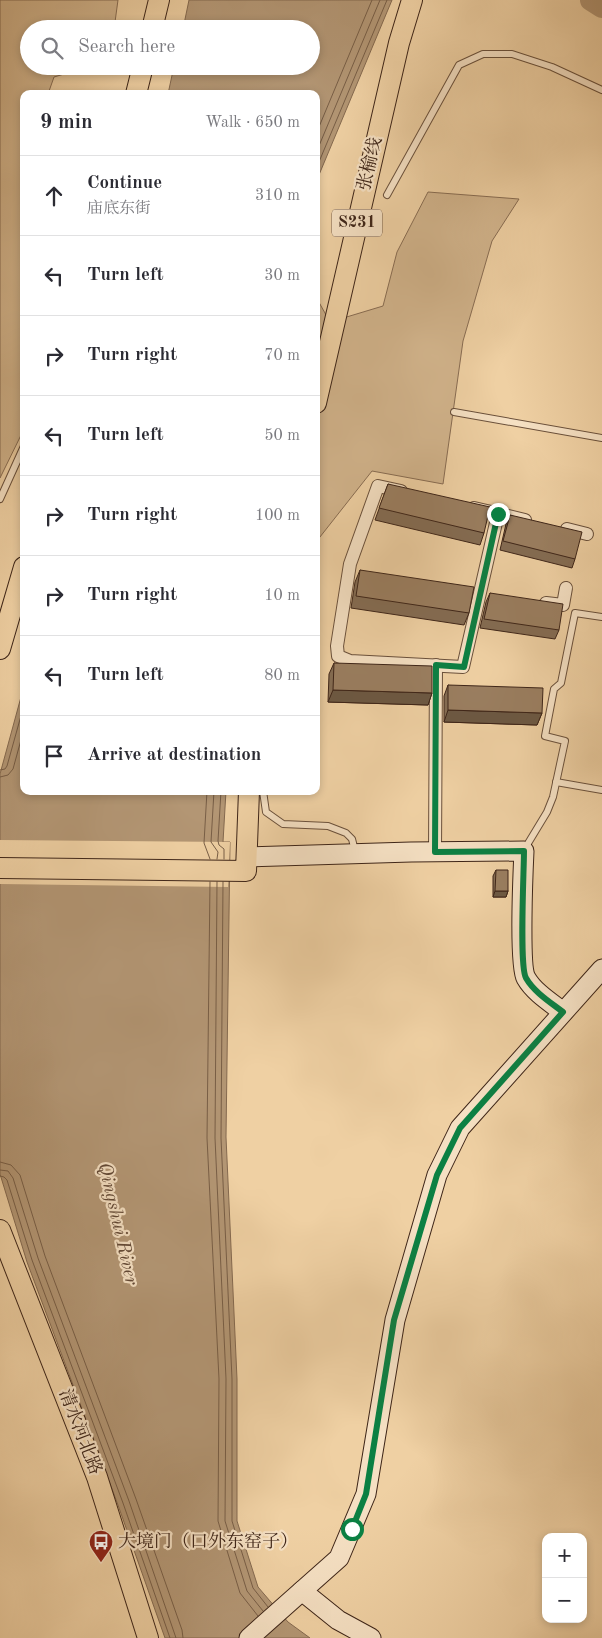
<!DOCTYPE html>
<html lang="en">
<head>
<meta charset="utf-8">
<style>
  body { margin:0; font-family:"Old Standard TT","Noto Serif SC",serif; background:#f2f2f3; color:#2b2b33 }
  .controls { position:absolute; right:15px; bottom:15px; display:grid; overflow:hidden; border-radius:10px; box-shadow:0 2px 8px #0003 }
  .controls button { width:45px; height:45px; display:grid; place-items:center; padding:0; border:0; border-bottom:1px solid #e1e1e2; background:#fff; color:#2b2b33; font:25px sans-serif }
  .stop { position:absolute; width:15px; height:15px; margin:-11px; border:4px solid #0b8043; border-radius:50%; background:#fff }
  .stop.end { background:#0b8043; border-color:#fff; box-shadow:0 1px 5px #0008 }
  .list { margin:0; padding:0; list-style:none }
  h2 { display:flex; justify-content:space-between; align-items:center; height:65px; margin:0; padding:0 20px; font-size:21px }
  h2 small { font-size:16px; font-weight:400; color:#7c7c81 }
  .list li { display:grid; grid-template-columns:32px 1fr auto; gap:15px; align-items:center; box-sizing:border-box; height:80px; padding:0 20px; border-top:1px solid #e1e1e2 }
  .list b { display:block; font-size:19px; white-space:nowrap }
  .list p { margin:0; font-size:16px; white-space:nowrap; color:#7c7c81 }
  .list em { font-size:16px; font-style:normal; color:#7c7c81 }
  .icon { flex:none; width:28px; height:28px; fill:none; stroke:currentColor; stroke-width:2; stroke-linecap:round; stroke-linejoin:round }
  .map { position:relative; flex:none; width:602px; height:1638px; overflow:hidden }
  .search { position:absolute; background:#fff; box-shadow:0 2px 8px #0003; left:20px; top:20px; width:300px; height:55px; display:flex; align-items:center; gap:12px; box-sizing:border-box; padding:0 18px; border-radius:28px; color:#7c7c81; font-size:19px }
  .panel { position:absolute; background:#fff; box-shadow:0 2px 8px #0003; left:20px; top:90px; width:300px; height:705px; border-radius:10px }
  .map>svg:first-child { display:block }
  .green { fill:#d1b38b; stroke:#886c52 }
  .water { fill:#b39674; stroke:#84694f }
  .pier { fill:#efd0a3 }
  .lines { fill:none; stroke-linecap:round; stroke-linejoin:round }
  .shore { stroke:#785e46; stroke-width:1 }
  .river { stroke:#b39674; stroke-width:22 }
  .lane-casing { stroke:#6a503b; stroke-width:8 }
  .street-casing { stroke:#6a503b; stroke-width:14 }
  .secondary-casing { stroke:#3e2518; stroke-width:21 }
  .primary-casing { stroke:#3e2518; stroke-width:22 }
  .lane { stroke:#f5e0c3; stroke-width:6 }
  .street { stroke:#f5e0c3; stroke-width:12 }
  .secondary { stroke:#f5e0c3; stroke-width:19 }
  .primary { stroke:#efd0a3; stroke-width:20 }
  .wall { fill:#846c53; stroke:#3e2518 }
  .shaded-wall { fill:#6c5843; stroke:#3e2518 }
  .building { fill:#9a7e60; stroke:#3e2518 }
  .route { stroke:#0b8043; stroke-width:6 }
  .labels { text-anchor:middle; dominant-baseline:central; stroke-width:4.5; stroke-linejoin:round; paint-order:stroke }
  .shield { fill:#f5e0c3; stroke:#755d4b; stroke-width:1 }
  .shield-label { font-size:16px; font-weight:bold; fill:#3e2518 }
  .street-label { font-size:18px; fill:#3e2518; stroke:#f5e0c3 }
  .poi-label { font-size:18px; fill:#3e2518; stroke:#f5e0c3; text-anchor:start }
  .water-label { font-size:19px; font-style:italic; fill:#614734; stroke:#f5e0c3 }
</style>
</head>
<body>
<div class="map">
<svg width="602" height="1638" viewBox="0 0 602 1638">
  <rect width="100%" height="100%" fill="#efd0a3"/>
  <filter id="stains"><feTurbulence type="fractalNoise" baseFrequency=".004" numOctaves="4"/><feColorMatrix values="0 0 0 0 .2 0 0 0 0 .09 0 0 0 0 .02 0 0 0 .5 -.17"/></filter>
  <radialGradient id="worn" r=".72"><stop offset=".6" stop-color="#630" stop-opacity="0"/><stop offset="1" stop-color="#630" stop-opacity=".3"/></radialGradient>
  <g class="green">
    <polygon points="0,0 118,0 115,22 112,29 29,29 29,66 91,66 54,77 48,94 24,94 24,429 0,478"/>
    <polygon points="428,192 519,199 492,241 463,341 443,484 372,471 316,542 316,297 330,322 383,306 397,252"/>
  </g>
  <g class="water">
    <polygon points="189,0 392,0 316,182 316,94 168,94 174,66 311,66 311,29 183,29"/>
    <polygon points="24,686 24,791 226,791 223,842 230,842 226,1137 237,1379 237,1521 258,1587 288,1622 310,1638 165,1638 118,1505 27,1262 0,1174 0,774"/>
  </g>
  <polygon class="pier" points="0,840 230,842 228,887 0,884"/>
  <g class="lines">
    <g class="shore">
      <polyline points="316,134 372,0"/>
      <polyline points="316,153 380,0"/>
      <polyline points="316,169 387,0"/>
      <polyline points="0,770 5,769 7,766 24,705"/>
      <polyline points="0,777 8,775 13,769 24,729"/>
      <polyline points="207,791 204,843 210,859"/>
      <polyline points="214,791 211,842 218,852 217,859"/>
      <polyline points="221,791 218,841 219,845 224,849 224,859"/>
      <polyline points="210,882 207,1138 219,1379 218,1521 240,1593 258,1616"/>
      <polyline points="217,882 215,1138 226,1379 225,1521 247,1591 263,1611"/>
      <polyline points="223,882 221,1138 232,1379 232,1521 253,1588 268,1607"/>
      <polyline points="0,1162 11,1165 20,1175 45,1256 136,1499 182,1630 183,1638"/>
      <polyline points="0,1170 8,1171 13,1178 38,1258 129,1501 176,1638"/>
      <polyline points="0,1176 4,1177 7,1180 32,1260 123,1503 170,1638"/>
    </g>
    <polyline class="river" points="591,0 602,7"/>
    <defs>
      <g id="lane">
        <polyline points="387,195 459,65 483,54 512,54 552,67 602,90"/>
        <polyline points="454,412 602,438"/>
        <polyline points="0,499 24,446"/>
        <polyline points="556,782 602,790"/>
        <polyline points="263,791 266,812 283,824 328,826 346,833 352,839 355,851"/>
        <polyline points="524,850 547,812 553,797 565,741 545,736 554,689 561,683 575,613 602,617"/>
      </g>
      <g id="street">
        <polyline points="401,491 378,486 350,564 337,646 338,656 350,661 463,667 498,514"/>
        <polyline points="474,508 525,520"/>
        <polyline points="567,529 587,534"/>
        <polyline points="546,603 563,605 566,588"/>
        <polyline points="435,852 436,665"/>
      </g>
      <g id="secondary">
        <path d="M247,857L411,852L524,851C523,872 519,966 526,978C534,992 550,1002 563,1012"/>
        <polyline points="302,1591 338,1620 371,1638"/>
        <polyline points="249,1638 339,1558 366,1494 395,1320 437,1175 460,1128 602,969"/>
      </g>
      <g id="primary">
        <polyline points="152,29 159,0"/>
        <polyline points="136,94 143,66"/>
        <polyline points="316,403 399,43 412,0"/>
        <polyline points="0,649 24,567"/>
        <polyline points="0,868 246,871 249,791"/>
        <polyline points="0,1230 97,1477 148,1638"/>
      </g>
    </defs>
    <use href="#lane" class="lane-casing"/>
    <use href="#street" class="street-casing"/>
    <use href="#secondary" class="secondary-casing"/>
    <use href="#primary" class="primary-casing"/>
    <use href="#lane" class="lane"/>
    <use href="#street" class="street"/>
    <use href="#secondary" class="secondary"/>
    <use href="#primary" class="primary"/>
  </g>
  <g class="wall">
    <polygon points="388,484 484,533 480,545 375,520"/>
    <polygon points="510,515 575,559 572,568 500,550 506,524"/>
    <polygon points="360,570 469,613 464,625 351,608 355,582"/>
    <polygon points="490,593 559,630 555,639 480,628 486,602"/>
    <polygon points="334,663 432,693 428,705 328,702 329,674"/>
    <polygon points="448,685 542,713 537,725 444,722 444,696"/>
    <polygon points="496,870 508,891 506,897 493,897 493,876"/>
  </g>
  <g class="shaded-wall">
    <polygon points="333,690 432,693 428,705 328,702"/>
    <polygon points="448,710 542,713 537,725 444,722"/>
    <polygon points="495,891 508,891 506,897 493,897"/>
  </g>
  <g class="building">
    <polygon points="388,484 490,507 484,533 379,508"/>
    <polygon points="510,515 582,532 575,559 503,541"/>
    <polygon points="360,570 474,587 469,613 356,596"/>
    <polygon points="490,593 563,604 559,630 484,619"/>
    <polygon points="334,663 432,666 432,693 333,690"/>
    <polygon points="448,685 543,688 542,713 448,710"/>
    <polygon points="496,870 508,870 508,891 495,891"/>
  </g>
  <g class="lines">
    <path class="route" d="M352,1529L366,1494L394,1320L437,1175L460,1128L563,1012C550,1002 534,992 526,978C519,966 524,872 524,851L435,852L436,665L464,667L498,514"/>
  </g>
  <defs>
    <symbol id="bus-pin" viewBox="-11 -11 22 30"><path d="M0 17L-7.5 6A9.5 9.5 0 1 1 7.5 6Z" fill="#8f2418" stroke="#f5e0c3"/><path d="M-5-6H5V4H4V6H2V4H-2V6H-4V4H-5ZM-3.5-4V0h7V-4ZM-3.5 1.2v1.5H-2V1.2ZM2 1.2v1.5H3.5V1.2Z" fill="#fff"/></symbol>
  </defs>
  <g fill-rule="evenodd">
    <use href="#bus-pin" x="87" y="1528" width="28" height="38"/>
  </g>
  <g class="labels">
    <rect class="shield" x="332" y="209.5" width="50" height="27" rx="4"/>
    <g class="shield-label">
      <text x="357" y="223">S231</text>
    </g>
    <g class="street-label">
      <text transform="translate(370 164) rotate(-77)">张榆线</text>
      <text transform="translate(80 1432) rotate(69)">清水河北路</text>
    </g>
    <g class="poi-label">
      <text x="118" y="1542">大境门（口外东窑子）</text>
    </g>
    <g class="water-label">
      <text transform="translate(117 1224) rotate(77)">Qingshui River</text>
    </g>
  </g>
  <rect width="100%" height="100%" filter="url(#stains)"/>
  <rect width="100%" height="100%" fill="url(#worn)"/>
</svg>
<div class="controls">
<button>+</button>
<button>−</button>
</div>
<div class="stop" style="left:352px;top:1529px"></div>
<div class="stop end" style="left:498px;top:514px"></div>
<div class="search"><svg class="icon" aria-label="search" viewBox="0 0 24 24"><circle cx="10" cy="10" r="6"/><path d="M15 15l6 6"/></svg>Search here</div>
<section class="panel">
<h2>9 min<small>Walk · 650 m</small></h2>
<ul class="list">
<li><svg class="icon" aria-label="ahead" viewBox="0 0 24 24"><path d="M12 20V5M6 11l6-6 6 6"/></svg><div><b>Continue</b><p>庙底东街</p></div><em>310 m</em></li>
<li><svg class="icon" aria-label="left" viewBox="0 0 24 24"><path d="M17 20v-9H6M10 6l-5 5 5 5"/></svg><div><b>Turn left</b></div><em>30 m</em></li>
<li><svg class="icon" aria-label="right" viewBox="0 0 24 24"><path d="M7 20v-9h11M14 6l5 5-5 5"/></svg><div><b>Turn right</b></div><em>70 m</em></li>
<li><svg class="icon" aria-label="left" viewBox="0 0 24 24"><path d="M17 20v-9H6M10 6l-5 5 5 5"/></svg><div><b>Turn left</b></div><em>50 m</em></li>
<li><svg class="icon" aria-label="right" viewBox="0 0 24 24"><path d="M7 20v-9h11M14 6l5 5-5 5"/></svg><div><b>Turn right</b></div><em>100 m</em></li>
<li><svg class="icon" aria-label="right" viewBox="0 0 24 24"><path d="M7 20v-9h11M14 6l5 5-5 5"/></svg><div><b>Turn right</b></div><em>10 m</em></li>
<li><svg class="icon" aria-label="left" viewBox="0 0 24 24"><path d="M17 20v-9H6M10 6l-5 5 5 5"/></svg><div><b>Turn left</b></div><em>80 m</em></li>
<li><svg class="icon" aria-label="arrive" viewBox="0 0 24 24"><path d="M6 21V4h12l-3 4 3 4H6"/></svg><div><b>Arrive at destination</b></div></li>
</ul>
</section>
</div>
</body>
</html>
